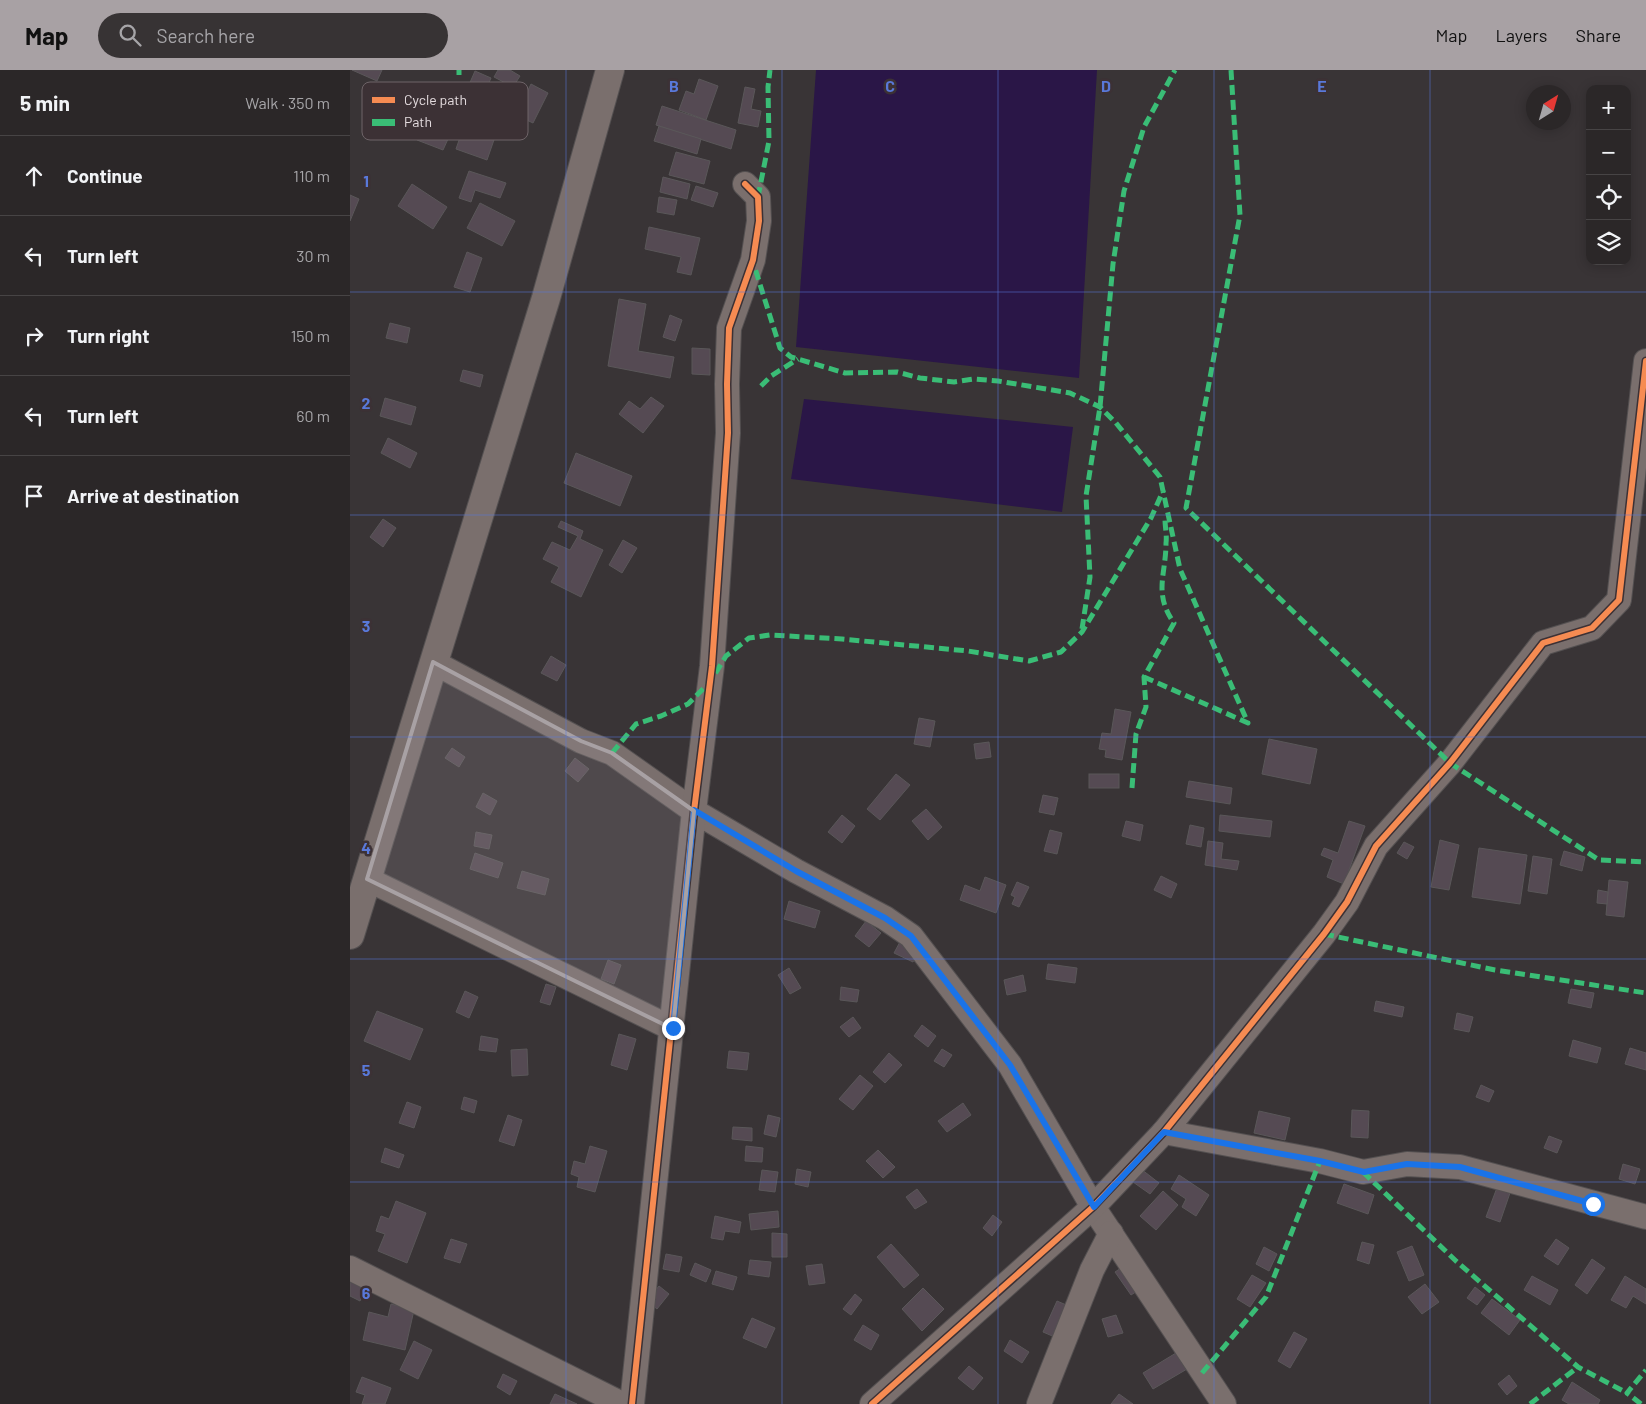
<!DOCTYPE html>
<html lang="en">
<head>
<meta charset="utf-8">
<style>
  body { margin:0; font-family:Barlow,sans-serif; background:#373334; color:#f1f3f6 }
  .controls { position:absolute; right:15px; top:15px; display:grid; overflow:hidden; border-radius:10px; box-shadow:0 2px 12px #0003 }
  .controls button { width:45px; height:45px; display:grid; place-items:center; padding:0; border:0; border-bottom:1px solid #474445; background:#2b2728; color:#f1f3f6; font:25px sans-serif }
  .compass { position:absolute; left:1176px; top:15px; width:45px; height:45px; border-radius:50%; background:#2b2728; box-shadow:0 2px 12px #0003; rotate:37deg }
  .stop { position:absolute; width:15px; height:15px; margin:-11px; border:4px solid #1a73e8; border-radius:50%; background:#fff }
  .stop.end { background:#1a73e8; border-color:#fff; box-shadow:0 1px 5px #0008 }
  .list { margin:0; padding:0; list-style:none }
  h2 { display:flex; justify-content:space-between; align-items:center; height:65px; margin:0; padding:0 20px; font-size:21px }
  h2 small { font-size:16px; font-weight:400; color:#a6a5a8 }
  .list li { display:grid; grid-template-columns:32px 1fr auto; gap:15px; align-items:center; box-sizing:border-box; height:80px; padding:0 20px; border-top:1px solid #474445 }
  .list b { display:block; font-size:19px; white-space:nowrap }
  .list em { font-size:16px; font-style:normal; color:#a6a5a8 }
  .icon { flex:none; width:28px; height:28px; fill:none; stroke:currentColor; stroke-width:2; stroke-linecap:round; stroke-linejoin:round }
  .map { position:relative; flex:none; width:1296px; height:1334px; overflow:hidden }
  header { display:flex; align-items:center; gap:30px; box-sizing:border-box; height:70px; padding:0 25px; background:#a8a1a4; color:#111 }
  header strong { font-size:24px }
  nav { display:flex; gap:28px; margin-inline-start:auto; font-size:18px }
  .search { width:350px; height:45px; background:#373334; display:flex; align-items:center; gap:12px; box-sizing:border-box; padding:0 18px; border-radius:28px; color:#a6a5a8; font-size:19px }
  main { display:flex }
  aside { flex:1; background:#2b2728 }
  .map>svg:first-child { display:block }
  .water { fill:#2a1647 }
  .building { fill:#554a53; stroke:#5a5759 }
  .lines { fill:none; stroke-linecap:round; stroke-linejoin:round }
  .street-casing { stroke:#545051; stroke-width:26 }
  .primary-casing { stroke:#545051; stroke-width:30 }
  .street { stroke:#7a6f6d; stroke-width:24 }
  .primary { stroke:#7a6f6d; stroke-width:28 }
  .quiet { stroke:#3abd76; stroke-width:5; stroke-dasharray:10 5; stroke-linecap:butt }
  .cycleway-casing { stroke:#3c3135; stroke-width:9 }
  .cycleway { stroke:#f68b52; stroke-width:6 }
  .route { stroke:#1a73e8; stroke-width:6 }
  .marked { fill:#a8a1a4; fill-opacity:0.2; stroke:#a8a1a4; stroke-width:4; stroke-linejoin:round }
  .grid { fill:none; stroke:#5979da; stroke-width:1; stroke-opacity:0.55 }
  .key { fill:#3c3135; stroke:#6e6468; stroke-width:1 }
  .key-label { font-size:14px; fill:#e4dcdf }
  .grid-label { font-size:16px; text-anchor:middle; font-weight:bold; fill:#5979da; stroke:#3c3135; stroke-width:5; stroke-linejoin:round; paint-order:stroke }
</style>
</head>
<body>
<header>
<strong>Map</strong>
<div class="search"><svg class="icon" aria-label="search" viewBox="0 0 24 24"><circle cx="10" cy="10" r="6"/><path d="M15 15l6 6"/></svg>Search here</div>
<nav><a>Map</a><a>Layers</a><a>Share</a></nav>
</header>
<main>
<aside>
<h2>5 min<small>Walk · 350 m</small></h2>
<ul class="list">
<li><svg class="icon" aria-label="ahead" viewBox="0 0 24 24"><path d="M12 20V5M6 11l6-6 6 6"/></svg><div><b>Continue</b></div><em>110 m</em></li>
<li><svg class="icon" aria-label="left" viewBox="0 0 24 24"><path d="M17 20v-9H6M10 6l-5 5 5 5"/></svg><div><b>Turn left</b></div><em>30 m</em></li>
<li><svg class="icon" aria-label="right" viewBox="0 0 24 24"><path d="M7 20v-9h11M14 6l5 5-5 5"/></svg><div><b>Turn right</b></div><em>150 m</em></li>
<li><svg class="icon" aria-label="left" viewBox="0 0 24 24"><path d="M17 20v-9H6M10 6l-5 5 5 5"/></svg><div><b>Turn left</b></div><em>60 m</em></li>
<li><svg class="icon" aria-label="arrive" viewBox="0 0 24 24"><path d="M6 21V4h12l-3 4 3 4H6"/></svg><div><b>Arrive at destination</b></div></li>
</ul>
</aside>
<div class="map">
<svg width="1296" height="1334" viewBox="0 0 1296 1334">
  <rect width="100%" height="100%" fill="#393436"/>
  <g class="water">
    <polygon points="466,0 747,0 729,308 446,277"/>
    <polygon points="454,329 723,357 712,442 441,409"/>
  </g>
  <g class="building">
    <polygon points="2,0 32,0 27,11"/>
    <polygon points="148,0 160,0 170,6 163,17 144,7"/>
    <polygon points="125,1 141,8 131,31 115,24"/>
    <polygon points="349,9 368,16 356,50 329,40 336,21 344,24"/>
    <polygon points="181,14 198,23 183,53 166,45"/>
    <polygon points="395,17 405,19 401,39 411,41 408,57 388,53"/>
    <polygon points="312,36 386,60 381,79 306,55"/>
    <polygon points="115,53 146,64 137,90 106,79"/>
    <polygon points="309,56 351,69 347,84 304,71"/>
    <polygon points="71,60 98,69 93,80 67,70"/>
    <polygon points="326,82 360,91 354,114 319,105"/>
    <polygon points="119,101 156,113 150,128 125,120 121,132 109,128"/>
    <polygon points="313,107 340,114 337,129 310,122"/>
    <polygon points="62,114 97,137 83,159 48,136"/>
    <polygon points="346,116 368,123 363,137 341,130"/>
    <polygon points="0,125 9,129 0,151"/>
    <polygon points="309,127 327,130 324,145 307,142"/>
    <polygon points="130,133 165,151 152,176 117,158"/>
    <polygon points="299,157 350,168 341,205 327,202 331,187 295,179"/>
    <polygon points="117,182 132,188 120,222 104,217"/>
    <polygon points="269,229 296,234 288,281 324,287 320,308 258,296"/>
    <polygon points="320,245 332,250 325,271 313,267"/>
    <polygon points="40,253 60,258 57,273 36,268"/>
    <polygon points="342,278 360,279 360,305 342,304"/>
    <polygon points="113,300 133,305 130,317 110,311"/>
    <polygon points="301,327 314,336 293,363 269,344 279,331 290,339"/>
    <polygon points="35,328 66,337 61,355 30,346"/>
    <polygon points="38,368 67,383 60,398 31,383"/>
    <polygon points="226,383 282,406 270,436 214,413"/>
    <polygon points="33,449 46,458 33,477 20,467"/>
    <polygon points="211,451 233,461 230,469 253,480 231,527 201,512 209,497 193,489 202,472 220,480 228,466 208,457"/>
    <polygon points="273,470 287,478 272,503 259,495"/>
    <polygon points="201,586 216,595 207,611 191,603"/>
    <polygon points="765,639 781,642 772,690 755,687 756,680 749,679 752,663 761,664"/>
    <polygon points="569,648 585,651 580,677 564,674"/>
    <polygon points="919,669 967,679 960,714 912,704"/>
    <polygon points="639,672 641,687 626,689 624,674"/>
    <polygon points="102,678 115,687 109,697 95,688"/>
    <polygon points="225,688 239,699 228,712 215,701"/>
    <polygon points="546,704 560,715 530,750 517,739"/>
    <rect x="739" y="704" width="30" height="14"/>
    <polygon points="839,711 882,718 880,734 836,727"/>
    <polygon points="133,723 147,731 140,745 126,737"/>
    <polygon points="693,725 708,728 704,745 689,742"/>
    <polygon points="576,739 592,757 578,770 562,751"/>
    <polygon points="492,745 505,756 492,773 478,762"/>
    <polygon points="870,745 922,751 920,767 869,761"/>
    <polygon points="776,751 793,755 790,771 772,766"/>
    <polygon points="999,751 1015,756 994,814 977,807 983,790 971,785 974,778 988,783"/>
    <polygon points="840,755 854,758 851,777 836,774"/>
    <polygon points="700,760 712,763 707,784 694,781"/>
    <polygon points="126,762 142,765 139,779 124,776"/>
    <polygon points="1090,770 1109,775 1099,820 1081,817"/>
    <polygon points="858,771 873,773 871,789 889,791 887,800 855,795"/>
    <polygon points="1054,772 1064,777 1057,789 1047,783"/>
    <polygon points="1129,778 1177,785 1170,834 1122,827"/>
    <polygon points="1214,781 1235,787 1232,801 1210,795"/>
    <polygon points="125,783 153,793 148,808 120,799"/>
    <polygon points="1183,786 1202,789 1197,824 1178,821"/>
    <polygon points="172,801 199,809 195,825 167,818"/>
    <polygon points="811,806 827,814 821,828 804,820"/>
    <polygon points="635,807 656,815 646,843 610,830 615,815 630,821"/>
    <polygon points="1259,810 1278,812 1274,847 1256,845"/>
    <polygon points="667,812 679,817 669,837 662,834 665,827 661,825"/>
    <polygon points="1248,820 1258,822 1257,834 1247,833"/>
    <polygon points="439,831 470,841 465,858 434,849"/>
    <polygon points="516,851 531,863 519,877 505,866"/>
    <polygon points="551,870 570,879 563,892 544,883"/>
    <polygon points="258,890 271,895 264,914 251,909"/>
    <polygon points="698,894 727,898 725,913 696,909"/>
    <polygon points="439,898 451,918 440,924 428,905"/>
    <polygon points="673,905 676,921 657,925 654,910"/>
    <polygon points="196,914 206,917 200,935 190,932"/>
    <polygon points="491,917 509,920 507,932 490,930"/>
    <polygon points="1221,919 1244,923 1241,938 1218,933"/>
    <polygon points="115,921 128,927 119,948 106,942"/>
    <polygon points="1026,931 1054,937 1052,947 1024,941"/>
    <polygon points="27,941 73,959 60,990 14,971"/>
    <polygon points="1107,943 1123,947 1119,962 1104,959"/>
    <polygon points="503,947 511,958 499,967 490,957"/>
    <polygon points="572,955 586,966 578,977 564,966"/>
    <polygon points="269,964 286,969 277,1000 261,995"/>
    <polygon points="131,966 148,969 146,982 129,980"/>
    <polygon points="1223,970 1251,978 1247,993 1219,986"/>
    <polygon points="1280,978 1296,983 1296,1000 1275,994"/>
    <polygon points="177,979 178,1005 162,1006 161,980"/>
    <polygon points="592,979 602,985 594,997 584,991"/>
    <polygon points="379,981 399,983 397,1000 377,998"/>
    <polygon points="539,983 552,995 535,1013 523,1002"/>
    <polygon points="510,1005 523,1016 503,1040 489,1029"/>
    <polygon points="1131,1015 1144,1021 1139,1032 1126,1027"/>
    <polygon points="114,1027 127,1031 124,1043 111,1039"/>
    <polygon points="57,1032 71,1037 64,1058 49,1053"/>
    <polygon points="613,1033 621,1045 597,1062 588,1051"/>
    <polygon points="1002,1040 1019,1041 1018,1068 1001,1067"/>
    <polygon points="909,1041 940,1048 935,1070 904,1063"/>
    <polygon points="158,1045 172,1050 164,1076 149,1071"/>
    <polygon points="418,1045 430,1048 426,1067 414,1064"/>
    <polygon points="383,1057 402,1058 402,1071 382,1069"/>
    <polygon points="1199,1066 1212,1071 1207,1083 1194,1078"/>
    <polygon points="240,1076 257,1081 245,1122 227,1117 229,1107 221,1104 224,1091 235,1094"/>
    <polygon points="396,1076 413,1078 412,1092 395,1091"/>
    <polygon points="35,1078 54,1085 49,1098 31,1092"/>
    <polygon points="528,1080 545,1097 533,1108 516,1091"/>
    <polygon points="1273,1094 1290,1099 1285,1114 1269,1109"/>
    <polygon points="447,1099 461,1102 458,1117 445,1114"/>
    <polygon points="791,1099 809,1113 800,1124 783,1112"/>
    <polygon points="412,1100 428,1102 425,1122 409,1120"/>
    <polygon points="829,1105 859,1125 846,1146 832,1137 836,1129 821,1119"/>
    <polygon points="994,1114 1024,1125 1018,1144 987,1133"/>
    <polygon points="1148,1115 1161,1120 1150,1152 1136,1147"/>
    <polygon points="567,1119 577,1132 565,1139 556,1127"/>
    <polygon points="813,1121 828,1135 806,1160 790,1146"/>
    <polygon points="46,1131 76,1143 57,1193 28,1181 35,1164 26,1161 31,1146 39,1149"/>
    <polygon points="428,1141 429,1157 401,1160 399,1144"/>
    <polygon points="643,1145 652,1152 642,1166 633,1158"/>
    <polygon points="365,1146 391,1152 389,1163 375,1161 373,1170 361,1168"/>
    <polygon points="422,1163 437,1164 437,1187 422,1187"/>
    <polygon points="101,1169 117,1174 110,1193 94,1188"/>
    <polygon points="1206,1169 1219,1178 1208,1195 1194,1186"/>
    <polygon points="1012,1172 1024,1175 1019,1194 1007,1190"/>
    <polygon points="541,1174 569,1205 554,1218 527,1187"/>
    <polygon points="1062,1176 1074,1205 1059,1211 1047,1182"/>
    <polygon points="914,1177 927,1184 919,1201 906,1194"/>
    <polygon points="316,1184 332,1187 329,1202 313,1199"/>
    <polygon points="1242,1189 1255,1198 1237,1224 1225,1215"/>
    <polygon points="400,1190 421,1192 419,1207 398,1204"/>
    <polygon points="345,1193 361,1200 356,1212 340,1205"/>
    <polygon points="472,1194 475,1213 459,1215 456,1196"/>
    <polygon points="777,1194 792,1218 781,1225 765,1202"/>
    <polygon points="366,1201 387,1207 383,1220 362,1214"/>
    <polygon points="902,1205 916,1213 900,1237 887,1229"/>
    <polygon points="1182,1206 1208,1220 1200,1235 1174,1220"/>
    <polygon points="1275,1206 1296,1219 1296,1234 1283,1226 1276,1238 1261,1230"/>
    <polygon points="0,1208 17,1216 10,1231 0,1226"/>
    <polygon points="1075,1214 1089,1232 1072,1244 1058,1227"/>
    <polygon points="309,1216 319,1224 307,1239 297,1231"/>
    <polygon points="1125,1217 1135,1225 1127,1235 1117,1228"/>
    <polygon points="573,1218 594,1239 572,1261 552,1239"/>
    <polygon points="505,1224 512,1230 501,1245 493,1239"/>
    <polygon points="1142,1229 1170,1250 1159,1265 1131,1243"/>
    <polygon points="707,1231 721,1237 707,1268 693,1262"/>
    <polygon points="41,1234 64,1240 55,1280 13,1270 19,1242 38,1247"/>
    <polygon points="766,1245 773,1263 758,1267 752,1249"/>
    <polygon points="402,1248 425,1258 416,1278 393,1268"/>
    <polygon points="513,1255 529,1265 521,1280 504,1270"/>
    <polygon points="944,1262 957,1269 940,1298 928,1291"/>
    <polygon points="660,1270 679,1282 672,1293 654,1281"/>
    <polygon points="64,1271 82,1280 68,1309 50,1300"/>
    <polygon points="826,1283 837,1299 803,1319 793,1303"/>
    <polygon points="619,1296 633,1308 623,1320 608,1308"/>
    <polygon points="153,1304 167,1311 160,1325 147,1317"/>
    <polygon points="1159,1305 1167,1316 1157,1325 1148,1314"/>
    <polygon points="12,1307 41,1318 35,1334 12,1334 15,1325 6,1322"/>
    <polygon points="1222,1312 1250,1330 1248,1334 1219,1334 1212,1330"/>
    <polygon points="205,1324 227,1334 200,1334"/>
    <polygon points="769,1324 783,1334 761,1334"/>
  </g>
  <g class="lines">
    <defs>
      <g id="street">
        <polyline points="83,592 231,671 262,683 344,741 446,801 535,848 561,866 660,995 743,1137 874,1334"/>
        <polyline points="17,809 323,959"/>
        <polyline points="814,1062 970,1091 1013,1102 1057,1094 1110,1097 1296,1147"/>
        <polyline points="0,1198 272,1334"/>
        <polyline points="282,1334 344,741 362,596 378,363 377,314 379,258 403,190 409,151 408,127 395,114"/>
        <polyline points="522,1334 743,1137 814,1062 974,864 997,832 1026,776 1100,693 1193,573 1242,558 1269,530 1296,291"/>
        <polyline points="689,1334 742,1200 761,1163"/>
      </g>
      <polyline id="primary" points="0,865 196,228 260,0"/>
    </defs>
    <use href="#street" class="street-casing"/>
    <use href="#primary" class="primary-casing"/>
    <use href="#street" class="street"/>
    <use href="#primary" class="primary"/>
    <g class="quiet">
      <polyline points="881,0 890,145 836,438 1100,693 1249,790 1296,792"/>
      <polyline points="109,5 109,0"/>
      <polyline points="408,127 419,71 418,17 420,0"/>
      <polyline points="411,316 421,306 448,289"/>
      <polyline points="732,559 740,507 736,426 750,337 763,194 774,121 794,57 825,0"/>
      <polyline points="794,607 898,653 830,499 813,421"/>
      <polyline points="262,683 286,654 311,646 338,634 360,612 376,586 399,568 420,565 492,569 618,581 679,591 711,582 732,562 801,448 813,421 810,407 766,353 750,337 720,323 648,311 624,309 604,312 570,308 547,302 495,303 441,287 430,278 403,192"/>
      <path d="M782,718L786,664L796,637L794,607L824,553C803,523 816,505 816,473C817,465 815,457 815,449"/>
      <polyline points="974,864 1145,900 1296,923"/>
      <polyline points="1013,1102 1106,1191 1228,1297 1277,1323"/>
      <polyline points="852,1303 916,1227 970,1091"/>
      <polyline points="1180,1334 1228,1297"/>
      <polyline points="1291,1334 1277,1323 1296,1300"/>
    </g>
    <defs>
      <g id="cycleway">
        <polyline points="282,1334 344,741 362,596 378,363 377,314 379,258 403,190 409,151 408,127 395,114"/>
        <polyline points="522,1334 743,1137 814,1062 974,864 997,832 1026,776 1100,693 1193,573 1242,558 1269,530 1296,291"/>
      </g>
    </defs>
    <use href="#cycleway" class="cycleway-casing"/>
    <use href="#cycleway" class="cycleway"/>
  </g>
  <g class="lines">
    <polyline class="route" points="323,958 344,740 446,801 535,848 561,866 660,995 744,1137 814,1062 970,1091 1014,1102 1057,1094 1110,1097 1243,1134"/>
  </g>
  <path class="marked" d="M83,592L231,671L262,683L344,741L323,959L17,809Z"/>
  <path class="grid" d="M216,0V1334M432,0V1334M648,0V1334M864,0V1334M1080,0V1334M0,222H1296M0,445H1296M0,667H1296M0,889H1296M0,1112H1296"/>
  <rect x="12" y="12" width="166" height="58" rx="8" class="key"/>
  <rect x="22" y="27" width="23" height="6" fill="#f68b52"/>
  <rect x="22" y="49" width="23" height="7" fill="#3abd76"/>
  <g class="key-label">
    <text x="54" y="35">Cycle path</text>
    <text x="54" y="57">Path</text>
  </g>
  <g class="grid-label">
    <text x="324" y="22">B</text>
    <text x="540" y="22">C</text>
    <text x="756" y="22">D</text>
    <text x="972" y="22">E</text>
    <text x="16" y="117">1</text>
    <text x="16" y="339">2</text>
    <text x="16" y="562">3</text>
    <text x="16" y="784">4</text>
    <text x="16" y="1006">5</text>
    <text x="16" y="1229">6</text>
  </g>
</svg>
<div class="controls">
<button>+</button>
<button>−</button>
<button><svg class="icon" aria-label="locate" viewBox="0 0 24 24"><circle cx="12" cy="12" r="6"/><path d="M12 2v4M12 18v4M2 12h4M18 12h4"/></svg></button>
<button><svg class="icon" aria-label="layers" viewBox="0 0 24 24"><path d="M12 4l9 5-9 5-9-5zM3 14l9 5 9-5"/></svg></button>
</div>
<svg class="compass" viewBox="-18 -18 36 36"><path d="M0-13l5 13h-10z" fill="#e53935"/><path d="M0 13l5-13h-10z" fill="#a6a5a8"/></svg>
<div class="stop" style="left:1243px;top:1134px"></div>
<div class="stop end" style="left:323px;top:958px"></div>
</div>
</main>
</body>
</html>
